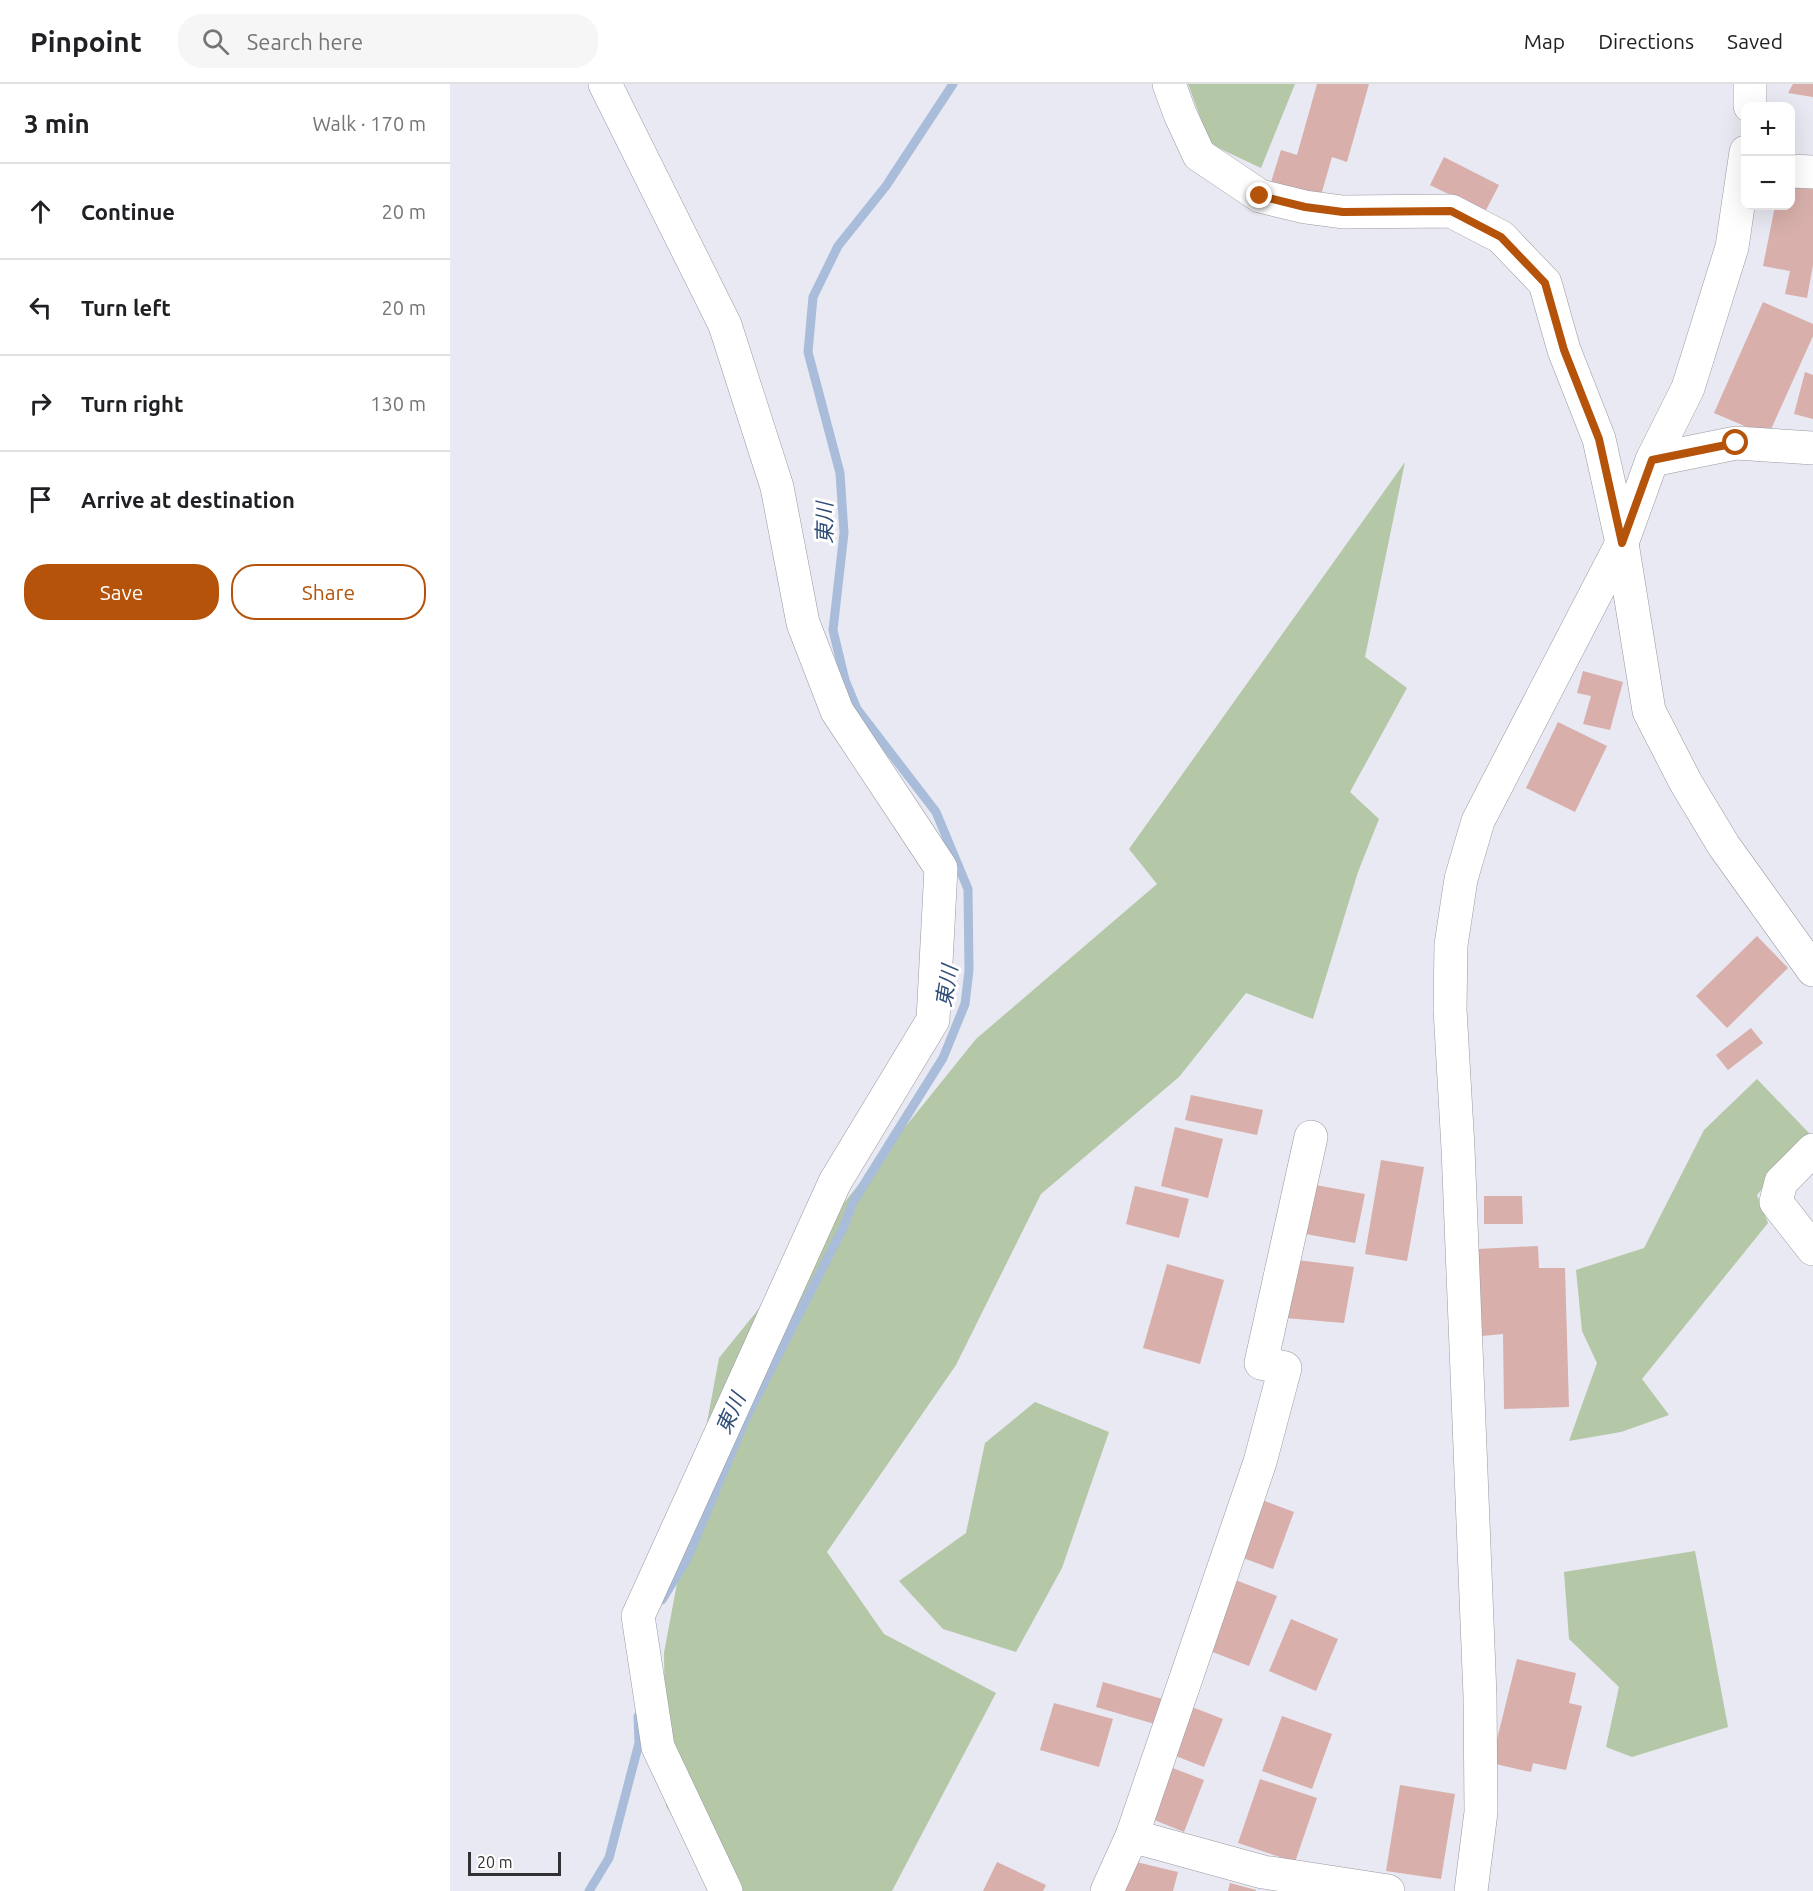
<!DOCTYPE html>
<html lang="en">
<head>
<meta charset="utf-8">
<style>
  body { margin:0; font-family:Ubuntu,"Noto Sans JP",sans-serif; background:#f6f6f6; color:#202124 }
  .controls { position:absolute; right:18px; top:18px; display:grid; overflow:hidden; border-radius:12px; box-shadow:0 6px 24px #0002 }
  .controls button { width:54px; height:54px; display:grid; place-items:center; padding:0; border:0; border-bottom:2px solid #e0e0e0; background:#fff; color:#202124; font:30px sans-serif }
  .scale { position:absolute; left:18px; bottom:15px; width:93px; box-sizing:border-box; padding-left:6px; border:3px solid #313134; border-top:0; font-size:16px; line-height:21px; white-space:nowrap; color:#313134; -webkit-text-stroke:4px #fff; paint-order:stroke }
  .stop { position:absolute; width:18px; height:18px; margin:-14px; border:4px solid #b45309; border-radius:50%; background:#fff }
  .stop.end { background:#b45309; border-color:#fff; box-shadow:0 2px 6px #0008 }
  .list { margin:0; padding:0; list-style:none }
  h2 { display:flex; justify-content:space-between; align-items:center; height:78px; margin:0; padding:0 24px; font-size:26px }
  h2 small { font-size:20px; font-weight:400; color:#757577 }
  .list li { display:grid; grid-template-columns:39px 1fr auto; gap:18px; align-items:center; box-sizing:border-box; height:96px; padding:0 24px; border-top:2px solid #e0e0e0 }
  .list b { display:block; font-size:22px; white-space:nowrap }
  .list em { font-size:20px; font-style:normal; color:#757577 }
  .actions { display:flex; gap:12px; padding:18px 24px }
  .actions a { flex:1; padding:14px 0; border:2px solid #b45309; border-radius:24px; text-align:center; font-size:21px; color:#b45309 }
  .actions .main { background:#b45309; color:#fff }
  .icon { flex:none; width:33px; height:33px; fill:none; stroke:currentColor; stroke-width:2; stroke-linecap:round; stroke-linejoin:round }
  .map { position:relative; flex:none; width:1363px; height:1807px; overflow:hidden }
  header { display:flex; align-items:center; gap:36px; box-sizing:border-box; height:84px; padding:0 30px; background:#fff; border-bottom:2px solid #e0e0e0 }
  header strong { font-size:28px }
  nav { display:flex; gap:33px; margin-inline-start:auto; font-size:21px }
  .search { width:420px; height:54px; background:#f6f6f6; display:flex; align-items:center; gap:15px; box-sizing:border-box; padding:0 21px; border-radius:24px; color:#757577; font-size:22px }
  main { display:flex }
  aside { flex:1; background:#fff }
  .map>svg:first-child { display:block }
  .green { fill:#b4c7a7 }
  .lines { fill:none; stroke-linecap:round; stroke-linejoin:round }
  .stream { stroke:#a9bddb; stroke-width:9 }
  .building { fill:#d8afab }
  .minor-casing { stroke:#9999a2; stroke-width:34 }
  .minor { stroke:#fff; stroke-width:33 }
  .route { stroke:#b45309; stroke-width:8 }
  .labels { text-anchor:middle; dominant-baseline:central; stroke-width:6; stroke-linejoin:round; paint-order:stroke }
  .water-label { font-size:21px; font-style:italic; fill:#304e77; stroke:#fff }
</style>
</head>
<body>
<header>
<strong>Pinpoint</strong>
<div class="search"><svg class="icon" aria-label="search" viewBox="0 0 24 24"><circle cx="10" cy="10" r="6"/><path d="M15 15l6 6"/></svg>Search here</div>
<nav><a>Map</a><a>Directions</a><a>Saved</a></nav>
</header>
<main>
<aside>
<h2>3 min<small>Walk · 170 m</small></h2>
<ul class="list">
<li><svg class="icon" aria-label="ahead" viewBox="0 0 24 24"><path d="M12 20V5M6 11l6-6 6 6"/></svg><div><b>Continue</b></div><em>20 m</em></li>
<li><svg class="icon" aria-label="left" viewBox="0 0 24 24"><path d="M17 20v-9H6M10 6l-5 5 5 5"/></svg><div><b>Turn left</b></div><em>20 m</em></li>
<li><svg class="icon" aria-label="right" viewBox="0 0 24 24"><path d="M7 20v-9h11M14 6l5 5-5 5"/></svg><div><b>Turn right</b></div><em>130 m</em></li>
<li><svg class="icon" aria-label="arrive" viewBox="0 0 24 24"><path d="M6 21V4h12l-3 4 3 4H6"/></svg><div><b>Arrive at destination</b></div></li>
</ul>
<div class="actions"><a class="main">Save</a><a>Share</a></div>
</aside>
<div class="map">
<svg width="1363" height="1807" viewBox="0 0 1363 1807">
  <rect width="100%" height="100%" fill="#e8e9f2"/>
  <g class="green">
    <polygon points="738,0 845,0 811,84 760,60"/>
    <polygon points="955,378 915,573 957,604 900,708 929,735 908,788 863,935 796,909 729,993 591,1110 506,1281 377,1468 434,1550 546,1609 442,1807 270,1807 216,1722 214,1569 269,1274 526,955 707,800 679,765"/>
    <polygon points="1307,995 1359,1049 1307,1111 1318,1139 1192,1295 1219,1331 1171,1348 1119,1357 1147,1279 1132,1247 1126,1186 1194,1164 1254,1046"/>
    <polygon points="585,1318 659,1348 612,1484 566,1568 493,1545 449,1497 516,1449 535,1359"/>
    <polygon points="1245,1467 1278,1643 1182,1673 1156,1663 1169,1603 1119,1555 1114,1488"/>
  </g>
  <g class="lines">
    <g class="stream">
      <polyline points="212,1516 237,1475 296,1334 394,1142 403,1118 493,974 515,920 519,886 518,805 486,728 407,625 395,596 383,546 394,449 390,389 358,268 363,213 388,162 436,102 503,0"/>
      <polyline points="139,1807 159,1774 189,1659 188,1632"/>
    </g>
  </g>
  <g class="building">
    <polygon points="867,0 919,0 897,78 882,73 871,111 821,98 831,66 847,71"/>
    <polygon points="1343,0 1363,0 1363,13 1338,9"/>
    <polygon points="994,73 1049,101 1035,128 980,101"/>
    <polygon points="1340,99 1363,103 1363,181 1357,214 1335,210 1340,187 1313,182 1325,122 1340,122"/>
    <polygon points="1313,218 1363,240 1363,252 1318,352 1264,329"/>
    <polygon points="1355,288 1363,291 1363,335 1344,330"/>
    <polygon points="1133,587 1173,598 1160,646 1133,640 1141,612 1127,609"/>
    <polygon points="1108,638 1157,662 1125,728 1076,704"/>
    <polygon points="1307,852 1338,884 1277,944 1246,912"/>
    <polygon points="1301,944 1313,959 1278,986 1266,971"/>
    <polygon points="741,1011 813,1026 807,1051 735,1036"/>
    <polygon points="725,1043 773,1055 758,1114 711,1102"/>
    <polygon points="931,1076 974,1083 957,1177 915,1170"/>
    <polygon points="860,1100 915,1110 905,1159 850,1149"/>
    <polygon points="685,1102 739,1115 729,1154 676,1140"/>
    <polygon points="1034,1112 1072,1112 1073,1140 1034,1140"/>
    <polygon points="1088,1162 1089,1184 1115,1184 1119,1323 1054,1325 1053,1250 1032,1252 1028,1165"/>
    <polygon points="847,1176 904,1183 894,1239 835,1234"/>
    <polygon points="717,1180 774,1196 750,1280 693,1264"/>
    <polygon points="799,1411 844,1428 823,1485 777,1468"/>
    <polygon points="775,1492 827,1512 799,1582 747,1562"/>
    <polygon points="841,1535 888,1555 866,1607 819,1587"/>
    <polygon points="1067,1575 1126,1589 1119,1619 1132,1622 1116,1686 1083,1679 1081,1688 1041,1679"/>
    <polygon points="653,1598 716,1616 708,1641 646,1623"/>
    <polygon points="724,1616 773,1635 754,1683 705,1664"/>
    <polygon points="604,1619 663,1635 649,1683 590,1666"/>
    <polygon points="832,1632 882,1650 862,1705 812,1687"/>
    <polygon points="712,1680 754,1696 734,1748 692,1731"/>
    <polygon points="810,1695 867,1714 845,1778 788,1759"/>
    <polygon points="950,1701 1005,1710 991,1795 936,1787"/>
    <polygon points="682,1777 728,1788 723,1807 668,1807"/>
    <polygon points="547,1778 596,1801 593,1807 533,1807"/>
    <polygon points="780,1799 806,1806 806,1807 778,1807"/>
  </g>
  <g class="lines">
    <defs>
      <g id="minor">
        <polyline points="155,0 275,241 327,403 353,539 387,627 491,784 483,936 385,1098 188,1532 208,1663 276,1807"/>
        <polyline points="719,0 730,30 749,71 810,112 855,123 893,128 1001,127 1051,153 1095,199 1114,266 1149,355 1172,459 1199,627 1236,699 1274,762 1363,886"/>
        <polyline points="1300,0 1300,22"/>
        <polyline points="1340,87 1363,88"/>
        <polyline points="1202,376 1286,359 1363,364"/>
        <polyline points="1363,1066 1331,1098 1326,1118 1363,1165"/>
        <polyline points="682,1752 813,1788 938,1807"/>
        <polyline points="657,1807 682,1752 810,1378 835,1284 811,1279 861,1053"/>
        <polyline points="1021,1807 1031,1728 1030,1612 1008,1064 1000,925 1001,861 1011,795 1028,737 1172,459 1202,376 1238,304 1282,163 1296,68"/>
      </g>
    </defs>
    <use href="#minor" class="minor-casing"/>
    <use href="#minor" class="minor"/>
  </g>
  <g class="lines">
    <polyline class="route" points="810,112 855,123 893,128 1001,127 1051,153 1095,199 1114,266 1149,355 1172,459 1202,376 1286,359"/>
  </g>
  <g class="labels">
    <g class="water-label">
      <text transform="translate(374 439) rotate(-90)">東川</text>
      <text transform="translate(496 902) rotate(-81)">東川</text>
      <text transform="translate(280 1329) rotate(-66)">東川</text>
    </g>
  </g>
</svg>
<div class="controls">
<button>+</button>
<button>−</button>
</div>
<div class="scale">20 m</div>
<div class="stop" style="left:1286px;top:359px"></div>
<div class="stop end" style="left:810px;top:112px"></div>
</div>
</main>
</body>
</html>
